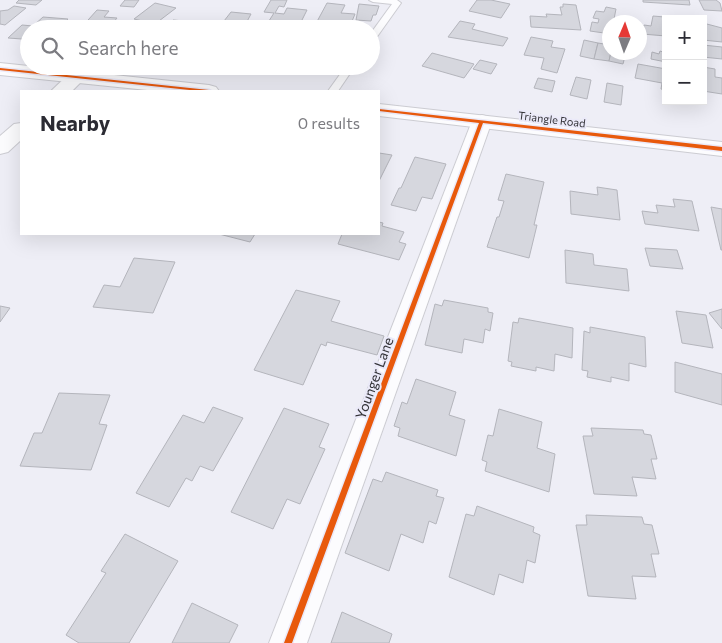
<!DOCTYPE html>
<html lang="en">
<head>
<meta charset="utf-8">
<style>
  body { margin:0; font-family:Commissioner,sans-serif; background:#f7f7f7; color:#2b2b33 }
  .controls { position:absolute; right:15px; top:15px; display:grid; overflow:hidden; border-radius:0px; box-shadow:0 5px 20px #0002 }
  .controls button { width:45px; height:45px; display:grid; place-items:center; padding:0; border:0; border-bottom:1px solid #e1e1e2; background:#fff; color:#2b2b33; font:25px sans-serif }
  .compass { position:absolute; left:602px; top:15px; width:45px; height:45px; border-radius:50%; background:#fff; box-shadow:0 5px 20px #0002; rotate:2deg }
  .list { margin:0; padding:0; list-style:none }
  h2 { display:flex; justify-content:space-between; align-items:center; height:65px; margin:0; padding:0 20px; font-size:21px }
  h2 small { font-size:16px; font-weight:400; color:#7c7c81 }
  .icon { flex:none; width:28px; height:28px; fill:none; stroke:currentColor; stroke-width:2; stroke-linecap:round; stroke-linejoin:round }
  .map { position:relative; flex:none; width:722px; height:643px; overflow:hidden }
  .search { position:absolute; background:#fff; box-shadow:0 5px 20px #0002; left:20px; top:20px; width:360px; height:55px; display:flex; align-items:center; gap:12px; box-sizing:border-box; padding:0 18px; border-radius:28px; color:#7c7c81; font-size:19px }
  .panel { position:absolute; background:#fff; box-shadow:0 5px 20px #0002; left:20px; top:90px; width:360px; height:145px; border-radius:0px }
  .map>svg:first-child { display:block }
  .building { fill:#d6d7de; stroke:#b4b5bc }
  .lines { fill:none; stroke-linecap:round; stroke-linejoin:round }
  .service-casing { stroke:#ccccd2; stroke-width:2 }
  .minor-casing { stroke:#ccccd2; stroke-width:2 }
  .secondary-casing { stroke:#ccccd2; stroke-width:2 }
  .service { fill:#fcfcfe; fill-rule:evenodd }
  .minor { fill:#fcfcfe; fill-rule:evenodd }
  .secondary { fill:#fcfcfe; fill-rule:evenodd }
  .cycleway-casing { stroke:#ebeaf9; stroke-width:3 }
  .cycleway { fill:#e8590c; fill-rule:evenodd }
  .labels { text-anchor:middle; dominant-baseline:central; stroke-width:4; stroke-linejoin:round; paint-order:stroke }
  .far-street-label { font-size:11px; fill:#343439; stroke:#ebeaf9 }
  .street-label { font-size:14px; fill:#343439; stroke:#ebeaf9 }
</style>
</head>
<body>
<div class="map">
<svg width="722" height="643" viewBox="0 0 722 643">
  <rect width="100%" height="100%" fill="#eeeef6"/>
  <g class="building">
    <polygon points="19,0 42,0 36,5 16,3"/>
    <polygon points="125,0 139,0 134,7 120,6"/>
    <polygon points="271,0 287,0 284,7 279,6 275,13 284,14 287,8 307,10 298,28 267,24 274,13 264,12"/>
    <polygon points="477,0 491,0 510,4 501,18 469,11"/>
    <polygon points="643,0 689,0 690,5 643,2"/>
    <polygon points="699,0 716,0 720,3 722,11 704,10"/>
    <polygon points="155,3 176,8 155,24 134,19"/>
    <polygon points="327,3 345,5 341,13 355,14 350,26 332,24 329,29 313,29"/>
    <polygon points="359,4 379,6 376,15 373,15 371,21 356,20"/>
    <polygon points="563,4 576,5 581,30 531,27 530,16 547,17 546,14 562,15 560,7 563,7"/>
    <polygon points="14,6 26,8 5,25 0,24 0,11 8,10"/>
    <polygon points="606,7 616,9 614,19 632,22 610,22 610,31 605,30 604,33 590,31 592,22 598,23 599,19 593,18 596,11 604,12"/>
    <polygon points="97,10 109,11 104,17 117,18 108,29 80,29"/>
    <polygon points="231,12 251,14 243,29 211,29 217,21 224,21"/>
    <polygon points="653,16 676,18 666,19 666,36 642,34 644,25 651,26"/>
    <polygon points="43,17 68,19 58,29 29,29 29,36 22,39 8,38 22,25 33,26"/>
    <polygon points="173,20 207,23 203,29 166,29"/>
    <polygon points="460,21 475,24 472,29 508,38 503,46 448,37"/>
    <polygon points="703,23 722,28 722,42 703,40"/>
    <polygon points="531,37 553,41 551,47 565,49 557,73 541,69 544,58 524,55"/>
    <polygon points="584,40 598,43 594,59 580,56"/>
    <polygon points="598,43 610,45 610,52 611,52 609,61 594,59"/>
    <polygon points="703,45 722,47 722,59 703,57"/>
    <polygon points="660,51 666,53 666,62 651,59 652,52 659,54"/>
    <polygon points="611,52 626,52 623,64 609,61"/>
    <polygon points="432,53 474,64 464,78 422,66"/>
    <polygon points="480,60 497,64 491,74 473,69"/>
    <polygon points="638,64 666,69 666,90 661,89 662,83 635,78"/>
    <polygon points="703,67 715,69 715,77 722,78 722,94 703,91"/>
    <polygon points="576,77 591,80 587,99 570,95"/>
    <polygon points="538,78 555,81 552,92 534,88"/>
    <polygon points="607,83 623,86 621,105 604,102"/>
    <polygon points="379,153 392,155 379,181"/>
    <polygon points="415,157 446,164 432,199 422,197 416,211 391,205 399,188 401,188"/>
    <polygon points="506,174 544,182 534,225 537,225 529,258 487,247 497,217 499,217 504,201 498,200"/>
    <polygon points="597,187 617,190 620,220 571,214 570,191 598,195"/>
    <polygon points="673,199 692,201 699,231 645,224 642,211 658,213 656,205 675,207"/>
    <polygon points="711,207 722,209 722,250 721,250"/>
    <polygon points="379,222 383,223 382,226 404,232 399,242 406,244 399,260 338,244 342,234 379,234"/>
    <polygon points="219,234 255,234 250,242"/>
    <polygon points="645,248 677,250 683,269 650,266"/>
    <polygon points="565,250 593,254 594,265 627,269 629,291 566,283"/>
    <polygon points="134,258 175,262 153,313 93,307 104,285 120,287"/>
    <polygon points="296,290 340,301 331,321 384,336 377,355 327,342 326,346 321,344 303,385 254,370"/>
    <polygon points="444,300 488,308 488,312 493,313 490,331 485,329 483,343 464,339 462,353 425,345 435,304 442,306"/>
    <polygon points="0,306 10,308 0,322"/>
    <polygon points="722,309 722,329 709,313"/>
    <polygon points="676,311 706,315 713,348 682,343"/>
    <polygon points="519,318 573,328 572,358 555,354 554,371 536,367 536,371 511,366 512,362 508,361 513,322 518,323"/>
    <polygon points="590,327 645,337 646,367 629,363 629,381 611,377 611,382 587,377 588,371 582,370 584,331 590,333"/>
    <polygon points="675,362 722,374 722,405 675,392"/>
    <polygon points="416,379 456,392 449,415 465,420 456,456 398,436 400,428 394,426 402,402 407,404"/>
    <polygon points="59,393 110,395 99,424 107,425 91,470 20,466 34,433 42,433"/>
    <polygon points="213,407 243,418 213,471 200,466 192,481 186,478 169,507 136,493 183,415 204,423"/>
    <polygon points="284,408 329,424 319,447 325,449 300,504 287,499 273,529 231,512"/>
    <polygon points="499,409 542,422 537,448 555,454 549,492 485,471 487,462 482,460 488,435 493,436"/>
    <polygon points="591,428 643,430 644,434 651,435 657,459 651,459 656,479 632,477 637,496 594,494 583,436 593,436"/>
    <polygon points="386,472 438,490 436,496 444,498 436,524 429,521 423,543 401,534 389,571 345,553 373,479 382,482"/>
    <polygon points="477,506 534,527 533,532 540,535 535,563 527,560 523,583 499,574 494,595 449,577 466,514 474,516"/>
    <polygon points="586,515 642,517 644,524 652,525 659,554 651,554 656,577 632,576 636,599 588,596 576,525 587,525"/>
    <polygon points="125,534 178,561 129,643 79,643 66,635 106,573 101,571"/>
    <polygon points="192,603 238,625 229,643 172,643"/>
    <polygon points="342,612 392,634 389,643 331,643"/>
  </g>
  <g class="lines">
    <defs>
      <g id="service">
        <polygon points="369,0 397,0 401,3 374,41 371,42 371,33 392,4 373,2"/>
        <polygon points="346,66 355,66 338,91 328,91"/>
      </g>
      <g id="minor">
        <polygon points="77,71 84,73 86,77 72,91 51,91 70,73"/>
        <polygon points="482,115 489,117 492,121 307,643 269,643 472,121 475,117"/>
        <polygon points="21,123 21,140 8,152 0,154 0,136 14,124"/>
      </g>
      <g id="secondary">
        <polygon points="0,63 209,85 216,87 219,91 157,91 0,75"/>
        <polygon points="379,104 722,142 722,156 379,116"/>
      </g>
    </defs>
    <use href="#service" class="service-casing"/>
    <use href="#minor" class="minor-casing"/>
    <use href="#secondary" class="secondary-casing"/>
    <use href="#service" class="service"/>
    <use href="#minor" class="minor"/>
    <use href="#secondary" class="secondary"/>
    <defs>
      <g id="cycleway">
        <polygon points="0,68 209,90 211,91 199,91 0,70"/>
        <polygon points="379,109 722,147 722,151 483,123 292,643 284,643 479,123 379,111"/>
      </g>
    </defs>
    <use href="#cycleway" class="cycleway-casing"/>
    <use href="#cycleway" class="cycleway"/>
  </g>
  <g class="labels">
    <g class="far-street-label">
      <text transform="translate(552 119) rotate(7)">Triangle Road</text>
    </g>
    <g class="street-label">
      <text transform="translate(374 378) rotate(-70)">Younger Lane</text>
    </g>
  </g>
</svg>
<div class="controls">
<button>+</button>
<button>−</button>
</div>
<svg class="compass" viewBox="-18 -18 36 36"><path d="M0-13l5 13h-10z" fill="#e53935"/><path d="M0 13l5-13h-10z" fill="#7c7c81"/></svg>
<div class="search"><svg class="icon" aria-label="search" viewBox="0 0 24 24"><circle cx="10" cy="10" r="6"/><path d="M15 15l6 6"/></svg>Search here</div>
<section class="panel">
<h2>Nearby<small>0 results</small></h2>
<ul class="list">
</ul>
</section>
</div>
</body>
</html>
